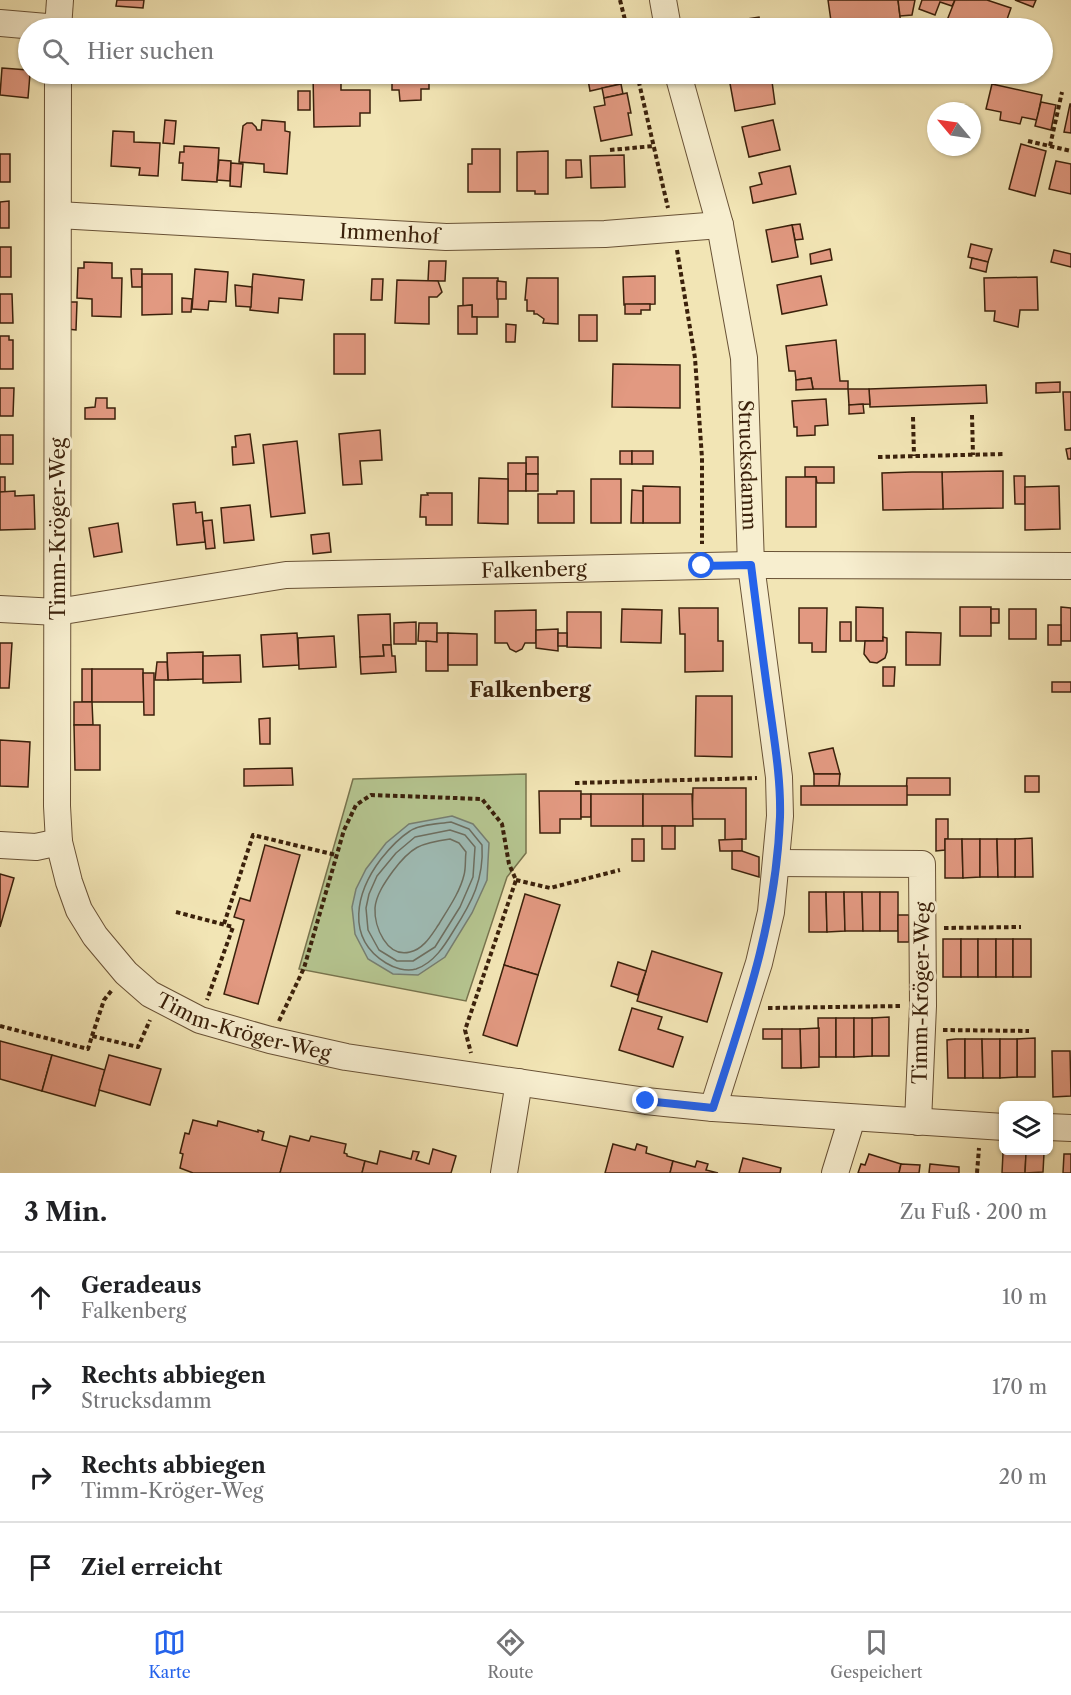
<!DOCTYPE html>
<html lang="de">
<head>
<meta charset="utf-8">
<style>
  body { margin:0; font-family:"Libre Caslon Text",serif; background:#f6f6f6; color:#202124 }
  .controls { position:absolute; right:18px; bottom:18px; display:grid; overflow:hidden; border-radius:9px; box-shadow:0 2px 4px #0004 }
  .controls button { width:54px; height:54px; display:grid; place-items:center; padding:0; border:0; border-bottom:2px solid #e0e0e0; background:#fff; color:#202124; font:30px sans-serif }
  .compass { position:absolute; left:927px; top:102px; width:54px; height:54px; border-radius:50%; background:#fff; box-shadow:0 2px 4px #0004; rotate:299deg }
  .stop { position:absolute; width:18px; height:18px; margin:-14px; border:4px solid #2563eb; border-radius:50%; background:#fff }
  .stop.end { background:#2563eb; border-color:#fff; box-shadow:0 2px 6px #0008 }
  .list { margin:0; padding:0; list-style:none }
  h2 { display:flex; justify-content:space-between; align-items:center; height:78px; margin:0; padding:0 24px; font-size:26px }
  h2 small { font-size:20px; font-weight:400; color:#757577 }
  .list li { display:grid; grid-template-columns:39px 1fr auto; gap:18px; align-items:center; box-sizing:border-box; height:90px; padding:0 24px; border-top:2px solid #e0e0e0 }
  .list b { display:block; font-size:22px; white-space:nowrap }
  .list p { margin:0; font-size:20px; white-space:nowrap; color:#757577 }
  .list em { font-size:20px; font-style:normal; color:#757577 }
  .icon { flex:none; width:33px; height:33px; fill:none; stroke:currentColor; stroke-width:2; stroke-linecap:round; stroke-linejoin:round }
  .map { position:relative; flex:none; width:1071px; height:1173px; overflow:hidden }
  .search { position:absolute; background:#fff; box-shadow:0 2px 4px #0004; left:18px; right:18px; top:18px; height:66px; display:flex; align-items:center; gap:15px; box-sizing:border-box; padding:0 21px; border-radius:33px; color:#757577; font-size:22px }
  .sheet { height:438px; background:#fff }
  nav { display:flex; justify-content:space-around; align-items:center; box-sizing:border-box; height:84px; border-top:2px solid #e0e0e0; background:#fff; font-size:16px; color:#757577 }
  nav a { display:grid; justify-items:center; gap:3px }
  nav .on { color:#2563eb }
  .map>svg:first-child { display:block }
  .green { fill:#b6c691; stroke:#78744e; stroke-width:1.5 }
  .water { fill:#9fbdb7; stroke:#777f72; stroke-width:1.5 }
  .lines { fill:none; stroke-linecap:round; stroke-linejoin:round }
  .shore { stroke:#6d6f61; stroke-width:1.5 }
  .building { fill:#e29981; stroke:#3b210b; stroke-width:1.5 }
  .street-casing { stroke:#695236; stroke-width:28 }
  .path { stroke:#3b210b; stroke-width:4; stroke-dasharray:4.5 3; stroke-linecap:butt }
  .street { stroke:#f7eecf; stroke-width:26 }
  .route { stroke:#2563eb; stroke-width:8 }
  .labels { text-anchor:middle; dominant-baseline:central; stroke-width:6; stroke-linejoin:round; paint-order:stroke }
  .street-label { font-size:20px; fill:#3b210b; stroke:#f7eecf }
  .neighbourhood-label { font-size:21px; font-weight:bold; fill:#3b210b; stroke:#f7eecf }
</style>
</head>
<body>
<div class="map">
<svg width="1071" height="1173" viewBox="0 0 1071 1173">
  <rect width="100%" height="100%" fill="#f2e5b5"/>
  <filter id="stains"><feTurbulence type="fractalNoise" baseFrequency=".00333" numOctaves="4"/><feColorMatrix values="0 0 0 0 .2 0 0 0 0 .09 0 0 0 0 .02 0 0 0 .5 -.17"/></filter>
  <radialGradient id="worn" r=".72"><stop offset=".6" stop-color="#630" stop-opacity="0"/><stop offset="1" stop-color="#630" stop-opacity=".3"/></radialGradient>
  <polygon class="green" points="526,774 526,853 507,877 466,1001 299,969 353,779"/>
  <polygon class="water" points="452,816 473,824 489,843 487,880 472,913 445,957 418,975 393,974 368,959 355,934 352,907 356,889 366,869 386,843 409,824"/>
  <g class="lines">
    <g class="shore">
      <path d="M451,822L469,829L482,845C484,879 472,902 454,930C445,945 434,963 416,969C406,972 394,968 386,963C345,938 356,892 381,859C389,849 399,838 410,831C420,824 439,824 451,822Z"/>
      <polygon points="450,830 465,835 475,847 473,877 460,907 435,947 413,961 397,961 379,950 368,930 366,908 369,894 377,876 396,853 415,837"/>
      <path d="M450,839L459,843L466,852C465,859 466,868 464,875C460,892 448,909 439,924C432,934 424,949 410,952C387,958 374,927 375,908C376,895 385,882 393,871C411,847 420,843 450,839Z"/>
    </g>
  </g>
  <g class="building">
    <polygon points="117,0 144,0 143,8 116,6"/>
    <polygon points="828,0 898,0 901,25 874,28 873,24 861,25 861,28 832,28"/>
    <polygon points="898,0 915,0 912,15 900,16"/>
    <polygon points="922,0 955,0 952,6 940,2 935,15 919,9"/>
    <polygon points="955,0 987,0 1011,8 1004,28 944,28"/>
    <polygon points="1015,0 1036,0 1033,7"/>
    <polygon points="759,17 761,28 728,28 727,22"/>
    <polygon points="108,20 199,27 199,28 108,28"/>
    <polygon points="428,22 458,22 458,28 429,28"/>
    <polygon points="2,68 28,70 30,74 28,98 0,95"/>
    <polygon points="313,74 341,74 341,90 370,90 370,113 360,113 360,126 314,127"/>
    <polygon points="392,74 429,74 429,89 421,89 421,100 400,101 399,90 392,90"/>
    <polygon points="587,74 619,74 621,84 590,91"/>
    <polygon points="750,74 771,74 775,104 735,111 729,78"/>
    <polygon points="621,84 623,94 604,98 602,88"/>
    <polygon points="992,84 1042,95 1037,120 1022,117 1020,124 1000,120 1001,112 986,109"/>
    <rect x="298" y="91" width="12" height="19"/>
    <polygon points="627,93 631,113 628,113 632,135 601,141 594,107 605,105 604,98"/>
    <polygon points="1041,102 1056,105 1051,130 1035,126"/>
    <polygon points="1070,104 1071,104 1071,133 1064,132"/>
    <polygon points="165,120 176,121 174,144 163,143"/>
    <polygon points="262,120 285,122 285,131 290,132 287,174 264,172 264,164 239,162 243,126 247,123 252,123 256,127 257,130 261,130"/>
    <polygon points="773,120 780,150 749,157 742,127"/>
    <polygon points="113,131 134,132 134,142 160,143 158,176 139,175 140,168 111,166"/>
    <polygon points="1021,144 1046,151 1035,196 1009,189"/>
    <polygon points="184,146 219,148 217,182 182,180 183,163 179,163 180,152 184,152"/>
    <polygon points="472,149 500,149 500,192 468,192 468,164 472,164"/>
    <polygon points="548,151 548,194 535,194 535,191 517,191 517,152"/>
    <rect x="0" y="154" width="10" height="28"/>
    <polygon points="624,155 625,187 591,188 590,156"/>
    <polygon points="219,160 231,161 230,181 217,180"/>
    <polygon points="566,160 581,160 582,177 566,178"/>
    <polygon points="1056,161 1071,164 1071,194 1049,189"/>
    <polygon points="231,163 243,164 241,187 230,186"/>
    <polygon points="790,166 796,194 753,203 750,187 762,184 759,173"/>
    <polygon points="9,201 9,228 0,228 0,202"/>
    <polygon points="800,224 803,239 795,240 792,225"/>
    <polygon points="792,225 798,257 772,262 766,230"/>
    <polygon points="971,244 992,249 988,262 968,257"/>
    <rect x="0" y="247" width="11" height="30"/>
    <polygon points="830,249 832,260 811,264 810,254"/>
    <polygon points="1054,250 1071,254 1071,267 1051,262"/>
    <polygon points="972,258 988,262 986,272 970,268"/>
    <polygon points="429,261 446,261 445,281 428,281"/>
    <polygon points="84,262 112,263 112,278 122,278 121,317 92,316 92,299 77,298 78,268 84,268"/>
    <polygon points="131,269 142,269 142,287 132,287"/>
    <polygon points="195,269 228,272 226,302 209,301 208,310 192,309"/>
    <polygon points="142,274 172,274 172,314 142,315"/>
    <polygon points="253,274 304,280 302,300 279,298 278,313 250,310"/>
    <polygon points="655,276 655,304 624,305 623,277"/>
    <polygon points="821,276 827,305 782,314 777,285"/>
    <polygon points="1037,277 1038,310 1020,310 1018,327 994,321 995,311 985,311 984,278"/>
    <polygon points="463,278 498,278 498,317 472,317 472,305 463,306"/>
    <polygon points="527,278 558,278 558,324 543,323 544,319 537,314 534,314 534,311 527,311 527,300 525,300"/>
    <polygon points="372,279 383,279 382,300 371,300"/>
    <polygon points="397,280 438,281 442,292 437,297 429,297 429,324 395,323"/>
    <polygon points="497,281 506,282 506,299 497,299"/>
    <polygon points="235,285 252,287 251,307 236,306"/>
    <polygon points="0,294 12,294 13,323 0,323"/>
    <polygon points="182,298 192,299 191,312 182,312"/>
    <polygon points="67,302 77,302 76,330 67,329"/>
    <polygon points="625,304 650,304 650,310 641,310 641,314 625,314"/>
    <polygon points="472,305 472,317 477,317 477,334 458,334 458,306"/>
    <rect x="579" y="315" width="18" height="26"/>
    <polygon points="506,324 516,325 515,342 506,342"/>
    <rect x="334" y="334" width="31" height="40"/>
    <polygon points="0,336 9,336 9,340 13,340 13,369 0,369"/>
    <polygon points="836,340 840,381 848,381 848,389 813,389 811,378 796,380 795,371 789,371 786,346"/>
    <polygon points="613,364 680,365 680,408 612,407"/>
    <polygon points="811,378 813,389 796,390 796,380"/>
    <polygon points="1060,382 1060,392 1036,393 1036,383"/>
    <polygon points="986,385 987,403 870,407 869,389"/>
    <polygon points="0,388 14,388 13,416 0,416"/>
    <polygon points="848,389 869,389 870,404 849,405"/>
    <polygon points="1063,392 1071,392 1071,430 1065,430"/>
    <polygon points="96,398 107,398 107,408 115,408 115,419 85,419 85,408 95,407"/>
    <polygon points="826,399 828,425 815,426 815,435 797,436 797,427 794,427 792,401"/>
    <polygon points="863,404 864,413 849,414 849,405"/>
    <polygon points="380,430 382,460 360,461 362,484 343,485 339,434"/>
    <polygon points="250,434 254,463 233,465 232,447 236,447 235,436"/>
    <rect x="0" y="435" width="13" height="29"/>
    <polygon points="297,441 305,513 271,517 263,445"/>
    <polygon points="1071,448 1071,459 1068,459 1066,449"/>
    <rect x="620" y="451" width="12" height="13"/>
    <rect x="632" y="451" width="21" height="13"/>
    <rect x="526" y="457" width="12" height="17"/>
    <rect x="508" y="463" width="18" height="28"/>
    <polygon points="805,467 834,467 834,483 817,483 816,477 805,477"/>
    <polygon points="1003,471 1003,508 943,509 942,472"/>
    <polygon points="912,472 942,472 943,509 883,510 882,473"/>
    <rect x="526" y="474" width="12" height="17"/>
    <polygon points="1014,476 1025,476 1025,504 1015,504"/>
    <rect x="0" y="477" width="5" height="15"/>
    <rect x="786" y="477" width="30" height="50"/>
    <polygon points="479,478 508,479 508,524 478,523"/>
    <rect x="591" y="479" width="30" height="44"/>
    <polygon points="643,486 680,487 680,523 643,523"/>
    <polygon points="1059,486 1060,529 1025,530 1025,487"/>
    <polygon points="632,490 643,491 643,523 631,523"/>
    <polygon points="15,491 15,496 34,495 35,529 0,530 0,492"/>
    <polygon points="557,491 574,491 574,523 538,523 538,494 557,494"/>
    <polygon points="427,493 452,493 452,525 426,525 426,517 420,517 421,495 428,495"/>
    <polygon points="195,502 196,513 202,512 205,542 177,545 173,504"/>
    <polygon points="250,505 254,540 224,543 221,508"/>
    <polygon points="212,520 215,548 206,549 203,521"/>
    <polygon points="118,523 122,552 94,557 89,528"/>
    <polygon points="329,533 331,552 313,554 311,535"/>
    <polygon points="856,607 883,608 883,641 856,641"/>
    <rect x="960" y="607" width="31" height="29"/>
    <polygon points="1061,607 1071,608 1071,641 1061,641"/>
    <polygon points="679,608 718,608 718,641 723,641 723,671 685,672 685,634 680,634"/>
    <polygon points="799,608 827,608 826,652 812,652 812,643 799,643"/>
    <polygon points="622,609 662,610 661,643 621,642"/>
    <rect x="991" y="609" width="8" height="14"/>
    <rect x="1009" y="609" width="27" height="30"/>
    <polygon points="536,610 536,643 525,643 522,649 516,652 510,649 507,643 495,643 495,611"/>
    <polygon points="567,612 601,612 601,648 567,647"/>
    <polygon points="390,614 391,645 383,645 384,656 360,657 358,615"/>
    <polygon points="416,622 416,644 394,644 394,623"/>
    <rect x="840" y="622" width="11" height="19"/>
    <polygon points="419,623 437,623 437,642 418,641"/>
    <rect x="1048" y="625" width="13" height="20"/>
    <polygon points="558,629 558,651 536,648 536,630"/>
    <polygon points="906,632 941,633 940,665 906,665"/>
    <polygon points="297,633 299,665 263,667 261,635"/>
    <polygon points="437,633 448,633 448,671 426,671 426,641 437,642"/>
    <polygon points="448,633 477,634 477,665 448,665"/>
    <rect x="558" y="633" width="9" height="13"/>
    <polygon points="334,636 336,667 299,669 298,638"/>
    <polygon points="883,637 887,638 887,652 885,658 877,663 870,662 864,654 865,641 883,641"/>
    <polygon points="0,643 12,643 9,688 0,688"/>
    <polygon points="383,645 391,645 392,656 395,656 396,672 361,674 360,657 384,656"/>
    <polygon points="203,652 203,679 168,680 167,653"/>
    <polygon points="240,655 241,682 203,683 203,656"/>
    <polygon points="157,662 167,662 168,680 155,680"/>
    <polygon points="883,667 895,667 894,686 883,686"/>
    <rect x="82" y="669" width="10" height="33"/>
    <polygon points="92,669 143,669 144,702 92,702"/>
    <polygon points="143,673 154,673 154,715 144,715"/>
    <rect x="1052" y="682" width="19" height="10"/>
    <polygon points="696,696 732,696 732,757 695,756"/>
    <polygon points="74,702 92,702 93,725 74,725"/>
    <polygon points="270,718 270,744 260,744 259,719"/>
    <polygon points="74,725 100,725 100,770 75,770"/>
    <polygon points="0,740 30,742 28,787 0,786"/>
    <polygon points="833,748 840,774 814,774 809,753"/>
    <polygon points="292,768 293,785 244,786 244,769"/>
    <polygon points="814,774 840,774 839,786 814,786"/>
    <rect x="1025" y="776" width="14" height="16"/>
    <polygon points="907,778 950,778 950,795 906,795"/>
    <rect x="801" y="786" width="106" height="19"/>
    <polygon points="693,788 746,788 746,839 725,840 725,819 692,819"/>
    <polygon points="539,791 581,791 581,819 560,819 560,833 540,833"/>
    <rect x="581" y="794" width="10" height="23"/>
    <rect x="591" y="794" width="52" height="32"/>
    <polygon points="643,794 692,794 693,826 643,826"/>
    <polygon points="936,819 948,819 948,839 945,839 945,850 936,851"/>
    <rect x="662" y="826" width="13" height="23"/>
    <polygon points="1032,838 1033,877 1015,877 1015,839"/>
    <rect x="632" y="839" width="12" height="22"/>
    <polygon points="742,839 742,851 720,851 719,840"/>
    <polygon points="945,839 962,839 963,878 945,878"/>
    <polygon points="962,839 980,839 980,877 963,878"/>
    <polygon points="980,839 997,839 998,877 980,877"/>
    <polygon points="997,839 1015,839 1015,877 998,877"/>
    <polygon points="265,845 300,855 258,1004 224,994 244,920 234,917 240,898 250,901"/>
    <polygon points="732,851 742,851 759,857 759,877 732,869"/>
    <polygon points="0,874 14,878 0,927"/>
    <polygon points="809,892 826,892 827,932 809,932"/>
    <polygon points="826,892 844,892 845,931 827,932"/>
    <polygon points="844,892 862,892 863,931 845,931"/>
    <polygon points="862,892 880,892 880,931 863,931"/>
    <rect x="880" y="892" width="18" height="39"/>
    <polygon points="525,894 560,905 538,975 504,965"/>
    <rect x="898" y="915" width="11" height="27"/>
    <rect x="943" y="939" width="18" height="38"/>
    <rect x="961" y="939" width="17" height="38"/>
    <rect x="978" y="939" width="18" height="38"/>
    <rect x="996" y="939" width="17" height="38"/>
    <rect x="1013" y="939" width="18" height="38"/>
    <polygon points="652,951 722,973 707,1022 637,1001"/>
    <polygon points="618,962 646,971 638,995 611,986"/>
    <polygon points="504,965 538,975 517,1046 483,1035"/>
    <polygon points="632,1008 662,1017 658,1029 683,1037 673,1067 619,1050"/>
    <polygon points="889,1017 889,1056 872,1056 872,1018"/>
    <polygon points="818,1018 836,1018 836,1057 819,1057"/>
    <rect x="836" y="1018" width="18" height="39"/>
    <polygon points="854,1018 872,1018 872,1056 854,1057"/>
    <polygon points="819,1028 819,1067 801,1068 800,1029"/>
    <rect x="763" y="1029" width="19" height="10"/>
    <polygon points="782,1029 800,1029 801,1068 782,1068"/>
    <polygon points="1035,1038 1035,1077 1017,1077 1017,1039"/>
    <polygon points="956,1039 965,1039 965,1078 948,1078 947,1040"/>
    <polygon points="965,1039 982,1039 983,1078 965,1078"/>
    <polygon points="982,1039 1000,1039 1000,1078 983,1078"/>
    <polygon points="1000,1039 1017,1039 1017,1077 1000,1078"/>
    <polygon points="0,1041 52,1055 42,1091 0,1079"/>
    <polygon points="1052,1051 1070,1051 1071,1096 1053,1097"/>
    <polygon points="52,1055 105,1070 95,1106 42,1091"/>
    <polygon points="109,1055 161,1069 150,1105 99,1090"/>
    <polygon points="193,1120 217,1126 218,1121 258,1132 258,1130 264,1132 262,1140 288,1147 280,1173 193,1173 180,1168 183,1154 180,1153 185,1133 189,1134"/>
    <polygon points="290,1136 309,1141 311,1136 346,1144 344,1153 347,1154 347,1156 365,1161 362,1173 280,1173"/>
    <polygon points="613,1144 635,1150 637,1144 647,1147 646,1153 673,1161 670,1173 605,1173"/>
    <polygon points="433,1149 456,1156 451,1173 362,1173 365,1161 377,1164 380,1151 411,1159 413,1151 419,1152 416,1160 429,1164"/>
    <polygon points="1003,1153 1026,1154 1025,1173 1002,1173"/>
    <polygon points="1026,1153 1044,1153 1043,1172 1025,1173"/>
    <polygon points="869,1154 901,1164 899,1173 858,1173 861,1164 865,1165"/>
    <polygon points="1064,1154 1071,1154 1071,1173 1063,1173"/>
    <polygon points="743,1158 781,1168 780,1173 739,1173"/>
    <polygon points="673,1161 695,1167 697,1161 701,1162 708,1164 706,1170 718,1173 670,1173"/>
    <polygon points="901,1164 920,1165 919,1173 899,1173"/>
    <polygon points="930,1164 959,1167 959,1173 929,1173"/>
  </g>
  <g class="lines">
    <defs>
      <g id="street">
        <polyline points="663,0 668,28"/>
        <polyline points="0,23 58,28"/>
        <polyline points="58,28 60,0"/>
        <path id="s1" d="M58,74L57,806L59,842L69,882L79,910L95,936L126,973L150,994L200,1020L270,1040L346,1057L646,1101L713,1108L1004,1127"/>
        <path id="s2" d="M678,74L720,225L744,358L751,565L779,777L780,816L771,912L759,963L713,1108"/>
        <path id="s3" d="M58,215L446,237L605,234L720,225"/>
        <path id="s4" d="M0,609L57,612L286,575L751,565L1071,566"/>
        <polyline points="0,845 36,847 59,842"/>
        <polyline points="777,863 922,864 923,1006 918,1122"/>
        <polyline points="1048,1127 1071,1128"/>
        <polyline points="504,1173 519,1082"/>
        <polyline points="835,1173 852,1118"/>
      </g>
    </defs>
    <use href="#street" class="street-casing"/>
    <g class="path">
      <polyline points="620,0 627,28"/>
      <polyline points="637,74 668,208"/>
      <polyline points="1028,141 1071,151"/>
      <polyline points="1050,146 1062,92"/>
      <polyline points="610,150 654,146"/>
      <polyline points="677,250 695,358 702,458 702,544"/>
      <polyline points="972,415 973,455"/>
      <polyline points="913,417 914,456"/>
      <polyline points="878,457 1004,454"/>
      <polyline points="575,783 757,778"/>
      <polyline points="516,880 550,888 620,870"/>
      <polyline points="176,912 233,927 207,1000"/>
      <polyline points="224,924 253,835 336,855"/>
      <polyline points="944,928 1021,927"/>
      <polyline points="768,1008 901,1006"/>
      <polyline points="279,1021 304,968 344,830 356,805 371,795 482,799 502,824 509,864 516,880 465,1030 471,1053"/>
      <polyline points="0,1026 88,1049 92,1036 138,1047 150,1020"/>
      <polyline points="943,1030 1029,1031"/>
      <polyline points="92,1036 104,1000 112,990"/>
      <polyline points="977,1173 979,1148"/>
    </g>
    <use href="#street" class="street"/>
  </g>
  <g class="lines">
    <path class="route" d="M646,1101L713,1108C745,1009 776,922 780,817C781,781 775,745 770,709C763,661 757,613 751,565L702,566"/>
  </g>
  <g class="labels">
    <g class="street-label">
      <text stroke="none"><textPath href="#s3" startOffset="332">Immenhof</textPath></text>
      <text stroke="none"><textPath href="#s2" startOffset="399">Strucksdamm</textPath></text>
      <text transform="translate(58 529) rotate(-90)">Timm-Kröger-Weg</text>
      <text stroke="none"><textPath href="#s4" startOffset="537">Falkenberg</textPath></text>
      <text transform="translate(921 993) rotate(-89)">Timm-Kröger-Weg</text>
      <text stroke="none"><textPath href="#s1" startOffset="1050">Timm-Kröger-Weg</textPath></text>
    </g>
    <g class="neighbourhood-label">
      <text x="530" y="689">Falkenberg</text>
    </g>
  </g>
  <rect width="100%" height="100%" filter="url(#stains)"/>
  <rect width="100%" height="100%" fill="url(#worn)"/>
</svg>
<div class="controls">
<button><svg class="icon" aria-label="layers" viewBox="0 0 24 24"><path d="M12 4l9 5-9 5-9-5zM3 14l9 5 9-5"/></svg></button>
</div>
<svg class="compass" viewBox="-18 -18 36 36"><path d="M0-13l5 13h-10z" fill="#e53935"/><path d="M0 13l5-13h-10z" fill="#757577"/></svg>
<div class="stop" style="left:702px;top:566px"></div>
<div class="stop end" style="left:646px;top:1101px"></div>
<div class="search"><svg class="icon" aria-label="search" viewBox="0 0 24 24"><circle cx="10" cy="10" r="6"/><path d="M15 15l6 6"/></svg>Hier suchen</div>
</div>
<section class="sheet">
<h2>3 Min.<small>Zu Fuß · 200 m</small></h2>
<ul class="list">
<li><svg class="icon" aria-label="ahead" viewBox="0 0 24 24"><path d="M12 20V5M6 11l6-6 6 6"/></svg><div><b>Geradeaus</b><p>Falkenberg</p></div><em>10 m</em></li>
<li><svg class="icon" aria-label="right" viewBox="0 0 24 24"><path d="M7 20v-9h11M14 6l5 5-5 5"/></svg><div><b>Rechts abbiegen</b><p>Strucksdamm</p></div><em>170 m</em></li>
<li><svg class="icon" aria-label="right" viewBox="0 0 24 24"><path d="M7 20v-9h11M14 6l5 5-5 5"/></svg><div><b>Rechts abbiegen</b><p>Timm-Kröger-Weg</p></div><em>20 m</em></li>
<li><svg class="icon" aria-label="arrive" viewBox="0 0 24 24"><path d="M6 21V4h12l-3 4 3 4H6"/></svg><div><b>Ziel erreicht</b></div></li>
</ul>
</section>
<nav>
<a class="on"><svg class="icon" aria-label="map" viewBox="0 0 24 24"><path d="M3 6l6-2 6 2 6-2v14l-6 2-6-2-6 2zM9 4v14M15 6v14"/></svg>Karte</a>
<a><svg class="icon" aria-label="directions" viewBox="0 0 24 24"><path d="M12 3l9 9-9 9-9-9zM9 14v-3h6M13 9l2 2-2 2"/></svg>Route</a>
<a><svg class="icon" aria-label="saved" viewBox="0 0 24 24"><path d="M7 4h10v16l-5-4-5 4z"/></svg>Gespeichert</a>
</nav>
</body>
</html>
